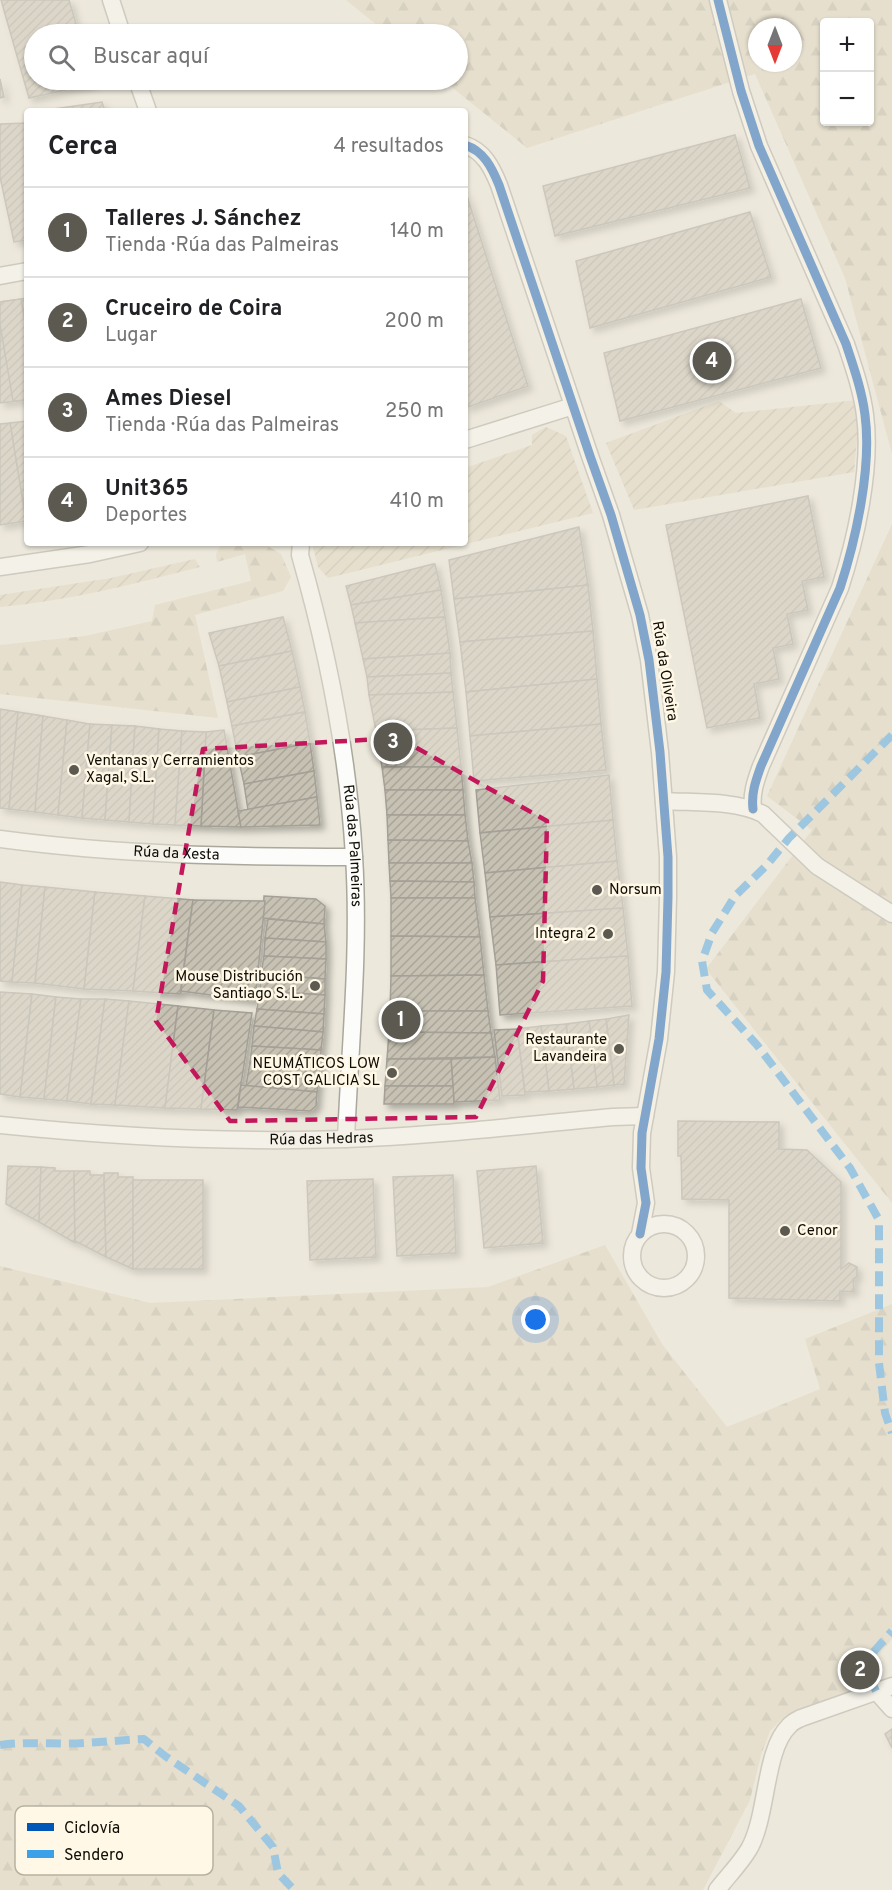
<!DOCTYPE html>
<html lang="es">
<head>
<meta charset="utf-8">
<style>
  body { margin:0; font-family:Overpass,sans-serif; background:#f2f2f2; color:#202124 }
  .controls { position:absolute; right:18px; top:18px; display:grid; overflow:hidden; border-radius:6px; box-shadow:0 2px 4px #0004 }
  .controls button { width:54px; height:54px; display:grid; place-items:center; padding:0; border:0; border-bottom:2px solid #e0e0e0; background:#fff; color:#202124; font:30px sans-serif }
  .compass { position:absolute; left:748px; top:18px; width:54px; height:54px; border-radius:50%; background:#fff; box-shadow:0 2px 4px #0004; rotate:180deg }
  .you { position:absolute; left:536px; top:1320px; width:21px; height:21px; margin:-15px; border:4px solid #fff; border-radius:50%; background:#1a73e8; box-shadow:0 0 0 9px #1a73e833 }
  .badge { display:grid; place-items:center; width:39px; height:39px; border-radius:50%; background:#5c5950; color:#fff; font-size:20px; font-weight:700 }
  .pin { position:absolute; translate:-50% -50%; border:3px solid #fff; box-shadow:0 2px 6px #0006 }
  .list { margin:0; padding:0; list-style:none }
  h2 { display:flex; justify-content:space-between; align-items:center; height:78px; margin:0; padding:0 24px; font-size:26px }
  h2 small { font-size:20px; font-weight:400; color:#757577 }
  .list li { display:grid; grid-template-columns:39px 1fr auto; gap:18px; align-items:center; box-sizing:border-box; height:90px; padding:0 24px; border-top:2px solid #e0e0e0 }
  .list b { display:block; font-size:22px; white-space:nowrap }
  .list p { margin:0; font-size:20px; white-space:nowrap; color:#757577 }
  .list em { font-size:20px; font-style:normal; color:#757577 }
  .icon { flex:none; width:33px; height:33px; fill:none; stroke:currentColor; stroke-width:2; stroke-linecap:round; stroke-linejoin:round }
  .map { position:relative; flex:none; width:892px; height:1890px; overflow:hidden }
  .search { position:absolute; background:#fff; box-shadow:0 2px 4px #0004; left:24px; top:24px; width:444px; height:66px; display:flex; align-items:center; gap:15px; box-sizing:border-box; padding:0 21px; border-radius:33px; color:#757577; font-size:22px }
  .panel { position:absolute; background:#fff; box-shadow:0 2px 4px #0004; left:24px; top:108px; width:444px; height:438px; border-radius:6px }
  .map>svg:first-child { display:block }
  .forest { fill:url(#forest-firs); fill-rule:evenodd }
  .garden { fill:url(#garden-furrows) }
  .building { fill:url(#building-hatch); stroke:#a4a097; stroke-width:1.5; filter:url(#shadow) }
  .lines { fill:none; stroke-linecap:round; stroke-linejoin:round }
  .minor-casing { stroke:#aaa79d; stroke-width:19 }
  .minor { stroke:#fcfcfa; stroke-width:16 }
  .quiet { stroke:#3da1e9; stroke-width:8; stroke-dasharray:15 8; stroke-linecap:butt }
  .cycleway-casing { stroke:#fff8e6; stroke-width:13 }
  .cycleway { stroke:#0057b8; stroke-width:9 }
  .marked { fill:none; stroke:#c2185b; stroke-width:4.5; stroke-dasharray:12 8; stroke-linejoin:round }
  .poi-dot { fill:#5c5950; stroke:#fff8e6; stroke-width:2 }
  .labels { text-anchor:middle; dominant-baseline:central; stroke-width:5; stroke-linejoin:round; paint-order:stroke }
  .street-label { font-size:15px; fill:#0f0c05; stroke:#fff8e6 }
  .poi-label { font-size:15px; fill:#0f0c05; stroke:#fff8e6; text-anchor:end }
  .key { fill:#fff8e6; stroke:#b7b1a2; stroke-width:1.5 }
  .key-label { font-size:16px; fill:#0f0c05 }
</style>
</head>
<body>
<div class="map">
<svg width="892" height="1890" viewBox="0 0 892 1890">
  <defs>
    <pattern id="forest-firs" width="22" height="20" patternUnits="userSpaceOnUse" patternTransform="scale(1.5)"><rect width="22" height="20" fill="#ded5be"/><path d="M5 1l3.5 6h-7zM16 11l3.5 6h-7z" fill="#bdb6a2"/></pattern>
    <pattern id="garden-furrows" width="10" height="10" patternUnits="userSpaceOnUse" patternTransform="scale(1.5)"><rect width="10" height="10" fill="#ded5be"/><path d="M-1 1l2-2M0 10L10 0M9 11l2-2" fill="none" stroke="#bdb6a2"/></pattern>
    <pattern id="building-hatch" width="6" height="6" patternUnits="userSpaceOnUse" patternTransform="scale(1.5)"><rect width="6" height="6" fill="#c6c1b2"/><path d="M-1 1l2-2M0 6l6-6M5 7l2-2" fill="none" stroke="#a9a598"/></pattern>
    <filter id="shadow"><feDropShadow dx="4.5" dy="4.5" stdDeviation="3" flood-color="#0004"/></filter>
  </defs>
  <rect width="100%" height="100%" fill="#ece8db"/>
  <g class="forest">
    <path d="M346,0H892V454L845,278L755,74L527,148L443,80H458V34H388ZM824,22H870V122H824ZM757,27H793V63H757Z"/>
    <polygon points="892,524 892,1203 706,969 812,830 767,796"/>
    <polygon points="222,543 263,543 281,554 291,577 283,591 195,615 218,718 0,694 0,645 85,636 152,621 155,605 251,581 245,554 217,562 216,554"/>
    <polygon points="605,1245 662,1344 727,1427 820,1389 805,1339 892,1304 892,1639 880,1654 854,1668 860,1690 786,1715 770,1731 761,1755 750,1800 703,1890 0,1890 0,1266 150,1303 488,1287"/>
  </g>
  <g class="garden">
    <polygon points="857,400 860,407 854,472 634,510 606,443 719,401 736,413"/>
    <polygon points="546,427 566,436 593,513 328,578 318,567 312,543 465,543 465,468 532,445 532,435"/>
    <path d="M195,559L200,567C134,584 68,601 0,607V595L111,578Z"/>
  </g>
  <g class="building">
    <polygon points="1,0 69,0 79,34 34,34 34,80 92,80 93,84 29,98"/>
    <polygon points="0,79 4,97 0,98"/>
    <polygon points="102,102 105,111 54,111 54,109"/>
    <polygon points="27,123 27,240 14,242 0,177 0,124"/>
    <polygon points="735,135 750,188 555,236 543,186"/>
    <polygon points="465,190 528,386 465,408"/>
    <polygon points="750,212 771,277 590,328 576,261"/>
    <polygon points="27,298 27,400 0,403 0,302"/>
    <polygon points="21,299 27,333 27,400 13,401 0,324 0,302"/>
    <polygon points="801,299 821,368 620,421 604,353"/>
    <polygon points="27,421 27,521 26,521 10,423"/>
    <polygon points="10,423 26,521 0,525 0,424"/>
    <polygon points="808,496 824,577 802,581 808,610 787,614 793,644 773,648 779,679 754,684 760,718 707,728 666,525"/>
    <polygon points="579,527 588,585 454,599 449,560"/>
    <polygon points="433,564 435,564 441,590 351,605 346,586"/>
    <polygon points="588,585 593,631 460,642 454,599"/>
    <polygon points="441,590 445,617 355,623 351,605"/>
    <polygon points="283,617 292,651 219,666 209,633"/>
    <polygon points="445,617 450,653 363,659 355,623"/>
    <polygon points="593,631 597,679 466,692 460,642"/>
    <polygon points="292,651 300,687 227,702 219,666"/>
    <polygon points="450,653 451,673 367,677 363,659"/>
    <polygon points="451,673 453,692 369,695 367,677"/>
    <polygon points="597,679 601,724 470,736 466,692"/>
    <polygon points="300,687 305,712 232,726 227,702"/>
    <polygon points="453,692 457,728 376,731 369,695"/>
    <polygon points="0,709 18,712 9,809 0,808"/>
    <polygon points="18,712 43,716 35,812 9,809"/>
    <polygon points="305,712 310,743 238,757 232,726"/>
    <polygon points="43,716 67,720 58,815 35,812"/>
    <polygon points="67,720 90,724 82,818 58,815"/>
    <polygon points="90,724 112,725 105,820 82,818"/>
    <polygon points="601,724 606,770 474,781 470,736"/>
    <polygon points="112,725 135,726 129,822 105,820"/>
    <polygon points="135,726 159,729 153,824 129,822"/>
    <polygon points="457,728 461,767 382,767 376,731"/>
    <polygon points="159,729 182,731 175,825 153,824"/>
    <polygon points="224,730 241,827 201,826 206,732"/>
    <polygon points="182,731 206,732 201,826 175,825"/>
    <polygon points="310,743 314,771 244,784 238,757"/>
    <polygon points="382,767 461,767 463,790 385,790"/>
    <polygon points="314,771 317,797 248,810 244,784"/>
    <polygon points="609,775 613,820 480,833 476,790"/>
    <polygon points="385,790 463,790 465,815 387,815"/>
    <polygon points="317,797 320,825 241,827 238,811"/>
    <polygon points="387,815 465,815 468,841 388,840"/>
    <polygon points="613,820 617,861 485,873 480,833"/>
    <polygon points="388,840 468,841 472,863 389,863"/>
    <polygon points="617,861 623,908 490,917 485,873"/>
    <polygon points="389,863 472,863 474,882 390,881"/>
    <polygon points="390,881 474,882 475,898 391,898"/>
    <polygon points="0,882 22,885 12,982 0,981"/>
    <polygon points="22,885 45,887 35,983 12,982"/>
    <polygon points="45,887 95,892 84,989 35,983"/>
    <polygon points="95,892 145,896 133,991 84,989"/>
    <polygon points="145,896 193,900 180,994 133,991"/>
    <polygon points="264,896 316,899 325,906 324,924 263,918"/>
    <polygon points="391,898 475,898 480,937 391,936"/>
    <polygon points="193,900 265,901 255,1001 181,991"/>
    <polygon points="623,908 628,956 496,965 490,917"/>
    <polygon points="268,919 324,924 326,942 265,938"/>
    <polygon points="391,936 480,937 484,975 391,976"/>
    <polygon points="265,938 326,942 326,959 264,956"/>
    <polygon points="264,956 326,959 325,979 261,974"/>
    <polygon points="628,956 632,1006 500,1015 496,965"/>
    <polygon points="261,974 325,979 325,995 260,991"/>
    <polygon points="484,975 488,1011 390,1011 391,976"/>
    <polygon points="260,991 325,995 324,1014 257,1009"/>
    <polygon points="0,992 32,994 20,1097 0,1094"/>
    <polygon points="32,994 56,997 44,1099 20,1097"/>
    <polygon points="56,997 81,999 67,1101 44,1099"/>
    <polygon points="81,999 105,999 91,1104 67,1101"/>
    <polygon points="105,999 129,1001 115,1105 91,1104"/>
    <polygon points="129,1001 178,1006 165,1108 115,1105"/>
    <polygon points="178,1006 214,1010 201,1109 165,1108"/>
    <polygon points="257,1009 324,1014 323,1032 254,1026"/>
    <polygon points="214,1010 252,1013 237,1110 201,1109"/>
    <polygon points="390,1011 488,1011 491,1033 389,1032"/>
    <polygon points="629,1015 624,1084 614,1085 606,1019"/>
    <polygon points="606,1019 614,1085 597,1087 589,1021"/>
    <polygon points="589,1021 597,1087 574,1089 566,1024"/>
    <polygon points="566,1024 574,1089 549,1091 541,1026"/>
    <polygon points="254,1026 323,1032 321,1050 252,1046"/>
    <polygon points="541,1026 549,1091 525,1092 517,1029"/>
    <polygon points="517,1029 525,1095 502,1096 494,1030"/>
    <polygon points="389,1032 491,1033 495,1057 387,1059"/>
    <polygon points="252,1046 321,1050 320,1068 250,1062"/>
    <polygon points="495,1057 500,1100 454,1102 451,1059"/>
    <polygon points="387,1059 451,1059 453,1086 385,1086"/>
    <polygon points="250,1062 320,1068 317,1092 246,1086"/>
    <polygon points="241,1085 317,1092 316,1106 310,1111 238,1107"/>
    <polygon points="385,1086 453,1086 454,1104 384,1104"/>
    <polygon points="678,1121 779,1122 779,1149 807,1150 841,1182 841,1269 849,1263 857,1267 857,1277 853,1279 854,1292 840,1291 840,1301 729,1298 729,1200 682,1199 681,1156 678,1156"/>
    <polygon points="8,1166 41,1167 39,1222 6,1204"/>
    <polygon points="536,1166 543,1243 484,1248 477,1171"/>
    <polygon points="41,1167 55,1168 55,1171 74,1171 75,1243 39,1222"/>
    <polygon points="74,1171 90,1171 90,1175 104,1175 106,1257 75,1241"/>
    <polygon points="104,1173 118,1173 118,1177 133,1177 133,1269 106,1257"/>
    <polygon points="453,1175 456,1253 397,1256 393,1177"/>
    <polygon points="373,1179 376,1257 310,1260 307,1181"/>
    <rect x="133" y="1180" width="70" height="89"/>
    <polygon points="892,1729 892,1748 885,1734"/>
  </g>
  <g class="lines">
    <defs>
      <g id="minor">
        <polyline points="111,0 122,34"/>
        <path d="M718,0L741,91L759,146L846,344C854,368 862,391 865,415C872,467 856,539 840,588L761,766C756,780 751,793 753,809"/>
        <polyline points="137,80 148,111"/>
        <path d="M465,145C484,151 492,168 499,185L590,456L611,515L640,615L649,660L660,752L668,857V897L666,972L659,1039L642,1133L641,1168L646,1203L640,1234"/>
        <polyline points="0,276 27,271"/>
        <polyline points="465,440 573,406"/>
        <path id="s1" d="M301,543L300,555C328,653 348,755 354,856C360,951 350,1045 346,1139"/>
        <polyline points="0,567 90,554 140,543"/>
        <path d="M664,801C696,803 734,800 763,814L817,866L892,914"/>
        <path id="s2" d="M0,839C120,855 234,857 354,857"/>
        <path id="s3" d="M0,1125C117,1137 228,1143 346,1139C435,1136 524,1125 613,1117L645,1116"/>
        <circle cx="664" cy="1256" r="32"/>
        <polyline points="876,1691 892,1709"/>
        <path d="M717,1890C727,1877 740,1864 749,1849C768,1816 764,1750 789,1726C792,1722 797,1720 801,1718L892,1686"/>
      </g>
    </defs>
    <use href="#minor" class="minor-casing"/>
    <use href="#minor" class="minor"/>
    <g class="quiet">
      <polyline points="892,735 789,838 766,866 735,896 712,933 702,961 707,990 757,1045 850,1168 879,1220 879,1363 885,1413 892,1433"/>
      <polyline points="876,1691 863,1664 892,1631"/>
      <path d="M0,1745C28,1741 56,1745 84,1743C104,1742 124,1740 144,1739L165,1756L239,1806L273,1847L278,1873L294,1890"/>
    </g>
    <defs>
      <g id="cycleway">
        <path d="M718,0L741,91L759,146L846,344C854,368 862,391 865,415C872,467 856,539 840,588L761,766C756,780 751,793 753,809"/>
        <path d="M465,145C484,151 492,168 499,185L590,456L611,515L640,615L649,660L660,752L668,857V897L666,972L659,1039L642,1133L641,1168L646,1203L640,1234"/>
      </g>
    </defs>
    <use href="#cycleway" class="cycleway-casing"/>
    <use href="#cycleway" class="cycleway"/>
  </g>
  <path d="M0 0H892V1890H0ZM399,738L547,821L543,981L476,1117L230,1121L156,1021L203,749Z" fill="#ece8db" fill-opacity=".55" fill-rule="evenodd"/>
  <path class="marked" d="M399,738L547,821L543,981L476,1117L230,1121L156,1021L203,749Z"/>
  <g class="poi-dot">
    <circle cx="74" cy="770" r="6"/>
    <circle cx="597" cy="890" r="6"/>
    <circle cx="608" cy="934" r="6"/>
    <circle cx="315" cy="986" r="6"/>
    <circle cx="619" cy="1049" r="6"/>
    <circle cx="392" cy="1073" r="6"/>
    <circle cx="785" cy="1231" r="6"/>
  </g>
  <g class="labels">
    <g class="street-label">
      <text transform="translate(664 671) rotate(81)">Rúa da Oliveira</text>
      <text stroke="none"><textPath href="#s1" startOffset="308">Rúa das Palmeiras</textPath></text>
      <text stroke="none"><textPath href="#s2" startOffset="177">Rúa da Xesta</textPath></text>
      <text stroke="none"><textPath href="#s3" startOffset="322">Rúa das Hedras</textPath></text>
    </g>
    <g class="poi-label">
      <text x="86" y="761" text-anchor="start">Ventanas y Cerramientos<tspan x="86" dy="17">Xagal, S.L.</tspan></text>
      <text x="609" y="890" text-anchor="start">Norsum</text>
      <text x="596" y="934">Integra 2</text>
      <text x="303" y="977">Mouse Distribución<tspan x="303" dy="17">Santiago S. L.</tspan></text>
      <text x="607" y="1040">Restaurante<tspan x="607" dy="17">Lavandeira</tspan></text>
      <text x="380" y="1064">NEUMÁTICOS LOW<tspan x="380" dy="17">COST GALICIA SL</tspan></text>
      <text x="797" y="1231" text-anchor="start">Cenor</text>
    </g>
  </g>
  <rect x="15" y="1806" width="198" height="69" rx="9" class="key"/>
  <rect x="27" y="1823" width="27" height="8" fill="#0057b8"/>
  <rect x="27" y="1850" width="27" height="8" fill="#3da1e9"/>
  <g class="key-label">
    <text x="64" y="1833">Ciclovía</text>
    <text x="64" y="1860">Sendero</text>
  </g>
</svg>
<div class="controls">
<button>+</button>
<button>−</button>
</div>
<svg class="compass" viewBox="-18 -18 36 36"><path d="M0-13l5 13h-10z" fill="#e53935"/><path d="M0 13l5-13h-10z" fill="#757577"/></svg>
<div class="you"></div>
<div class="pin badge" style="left:401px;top:1020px">1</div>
<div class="pin badge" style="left:860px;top:1670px">2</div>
<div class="pin badge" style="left:393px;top:742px">3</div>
<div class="pin badge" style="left:712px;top:361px">4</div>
<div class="search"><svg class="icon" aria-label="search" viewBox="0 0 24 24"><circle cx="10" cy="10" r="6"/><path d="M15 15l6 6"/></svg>Buscar aquí</div>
<section class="panel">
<h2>Cerca<small>4 resultados</small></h2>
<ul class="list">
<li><span class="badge">1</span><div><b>Talleres J. Sánchez</b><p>Tienda · Rúa das Palmeiras</p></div><em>140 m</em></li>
<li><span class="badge">2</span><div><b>Cruceiro de Coira</b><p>Lugar</p></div><em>200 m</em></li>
<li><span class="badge">3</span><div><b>Ames Diesel</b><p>Tienda · Rúa das Palmeiras</p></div><em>250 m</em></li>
<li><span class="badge">4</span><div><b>Unit365</b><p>Deportes</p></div><em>410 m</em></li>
</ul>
</section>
</div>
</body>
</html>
